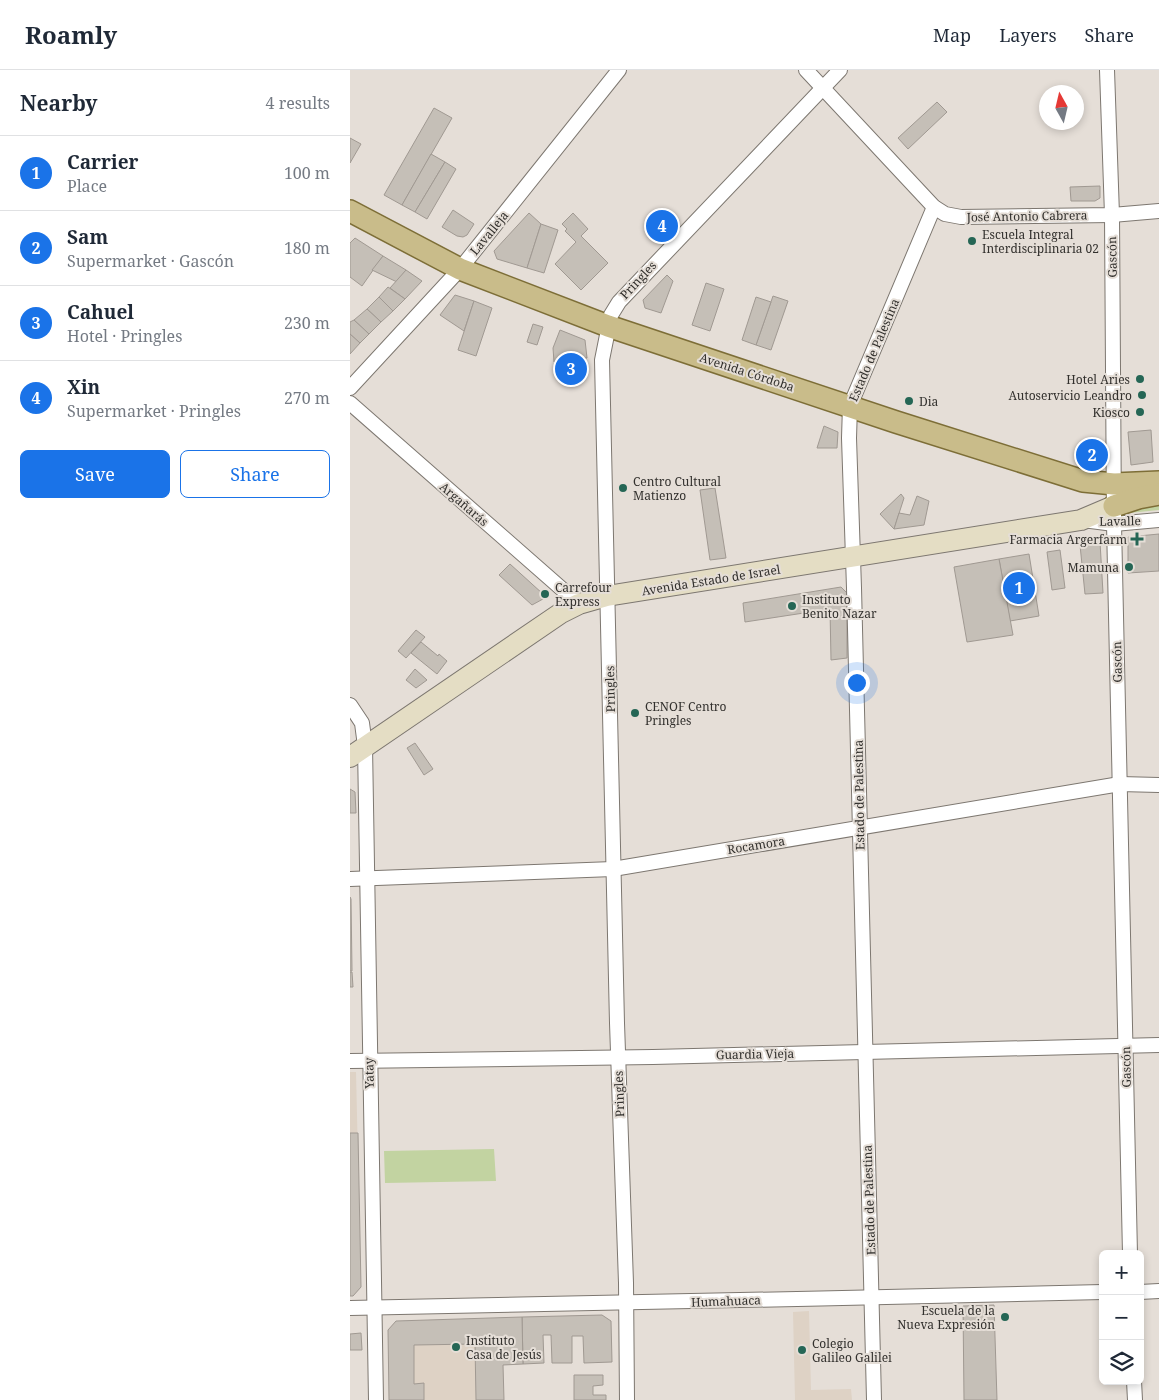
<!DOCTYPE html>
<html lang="en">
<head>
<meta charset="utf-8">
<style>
  body { margin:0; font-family:"Noto Serif",serif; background:#f2f2f3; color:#1f2937 }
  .controls { position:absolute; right:15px; bottom:15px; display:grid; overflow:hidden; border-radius:8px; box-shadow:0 2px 8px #0003 }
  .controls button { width:45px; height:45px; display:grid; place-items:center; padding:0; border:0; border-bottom:1px solid #e0e1e3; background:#fff; color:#1f2937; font:25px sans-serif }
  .compass { position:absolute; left:689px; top:15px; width:45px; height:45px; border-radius:50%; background:#fff; box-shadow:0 2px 8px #0003; rotate:352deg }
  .you { position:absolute; left:506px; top:612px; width:18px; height:18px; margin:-12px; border:4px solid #fff; border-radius:50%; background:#1a73e8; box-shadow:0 0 0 8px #1a73e833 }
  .badge { display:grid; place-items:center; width:32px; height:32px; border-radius:50%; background:#1a73e8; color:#fff; font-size:16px; font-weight:700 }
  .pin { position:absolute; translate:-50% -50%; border:2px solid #fff; box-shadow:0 1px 5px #0006 }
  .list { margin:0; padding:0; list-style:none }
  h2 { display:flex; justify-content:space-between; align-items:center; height:65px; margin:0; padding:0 20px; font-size:21px }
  h2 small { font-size:16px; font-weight:400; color:#747a83 }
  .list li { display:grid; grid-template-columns:32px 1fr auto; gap:15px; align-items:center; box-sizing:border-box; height:75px; padding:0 20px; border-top:1px solid #e0e1e3 }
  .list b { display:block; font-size:19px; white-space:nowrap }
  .list p { margin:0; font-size:16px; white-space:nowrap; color:#747a83 }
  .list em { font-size:16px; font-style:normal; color:#747a83 }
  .actions { display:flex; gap:10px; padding:15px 20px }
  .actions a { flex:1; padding:11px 0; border:1px solid #1a73e8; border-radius:8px; text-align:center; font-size:18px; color:#1a73e8 }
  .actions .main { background:#1a73e8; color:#fff }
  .icon { flex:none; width:28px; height:28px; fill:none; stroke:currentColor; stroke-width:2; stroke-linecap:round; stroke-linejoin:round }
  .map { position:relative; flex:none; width:809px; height:1330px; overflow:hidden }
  header { display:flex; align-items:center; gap:30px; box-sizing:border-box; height:70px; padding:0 25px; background:#fff; border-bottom:1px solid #e0e1e3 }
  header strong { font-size:24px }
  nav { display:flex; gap:28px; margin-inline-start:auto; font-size:18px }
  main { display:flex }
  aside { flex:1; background:#fff }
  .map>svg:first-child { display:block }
  .built { fill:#ded2c5 }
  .green { fill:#c2d3a1 }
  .building { fill:#c5bfb7; stroke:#a09992 }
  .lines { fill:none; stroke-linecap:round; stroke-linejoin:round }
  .street-casing { stroke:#7d7770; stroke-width:16 }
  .secondary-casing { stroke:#7d7770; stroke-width:22 }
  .primary-casing { stroke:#7d6e37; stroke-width:24 }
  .street { stroke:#fff; stroke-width:14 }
  .secondary { stroke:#e4ddc4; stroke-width:20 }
  .primary { stroke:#c9bc8a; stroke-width:21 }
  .poi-dot { fill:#256655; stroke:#e5ded7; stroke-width:2 }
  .labels { text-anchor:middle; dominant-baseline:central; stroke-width:4; stroke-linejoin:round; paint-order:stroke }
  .street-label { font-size:12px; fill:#32302d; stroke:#e5ded7 }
  .poi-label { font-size:12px; fill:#32302d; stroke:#e5ded7; text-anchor:start }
</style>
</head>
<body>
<header>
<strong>Roamly</strong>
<nav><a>Map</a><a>Layers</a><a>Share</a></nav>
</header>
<main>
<aside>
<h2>Nearby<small>4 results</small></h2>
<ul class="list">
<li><span class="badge">1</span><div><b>Carrier</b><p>Place</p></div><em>100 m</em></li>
<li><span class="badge">2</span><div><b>Sam</b><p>Supermarket · Gascón</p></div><em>180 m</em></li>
<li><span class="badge">3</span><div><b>Cahuel</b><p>Hotel · Pringles</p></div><em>230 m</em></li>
<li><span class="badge">4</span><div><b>Xin</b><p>Supermarket · Pringles</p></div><em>270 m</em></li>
</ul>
<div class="actions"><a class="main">Save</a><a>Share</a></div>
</aside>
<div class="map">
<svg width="809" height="1330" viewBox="0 0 809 1330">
  <rect width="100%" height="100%" fill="#e5ded7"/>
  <g class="built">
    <polygon points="0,1002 6,1002 11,1217 3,1226 0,1226"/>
    <polygon points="459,1241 461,1320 501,1319 502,1330 445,1330 443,1242"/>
    <polygon points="172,1247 153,1295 154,1330 39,1330 38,1260 46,1251"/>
  </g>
  <g class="green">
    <polygon points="809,433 809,440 779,443 779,441"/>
    <polygon points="144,1079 146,1111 35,1113 34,1081"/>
  </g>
  <g class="building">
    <polygon points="587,32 597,42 558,79 548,68"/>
    <polygon points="84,38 102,48 52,135 34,125"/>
    <polygon points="0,68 11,74 0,93"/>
    <polygon points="81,84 95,92 65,142 52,135"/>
    <polygon points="95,92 106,99 77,149 65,142"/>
    <polygon points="750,116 750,128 745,131 721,131 720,117"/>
    <polygon points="103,140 124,154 117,165 113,167 107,166 92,157"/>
    <polygon points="179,143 191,154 177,198 147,189 144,181"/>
    <polygon points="223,143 238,159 231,166 258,193 231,220 205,194 226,172 215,161 217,159 212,154"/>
    <polygon points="191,154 208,160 194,203 177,198"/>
    <polygon points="5,168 33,186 12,216 0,207 0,173"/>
    <polygon points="33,186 56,200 47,212 22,200"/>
    <polygon points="56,200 72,211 55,229 40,218"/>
    <polygon points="317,205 323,211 311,243 295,238 293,230"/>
    <polygon points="356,213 374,219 360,261 342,255"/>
    <polygon points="38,217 55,229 43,241 29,227"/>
    <polygon points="105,225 124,231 114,261 90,245"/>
    <polygon points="423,226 438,231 421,280 406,275"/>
    <polygon points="29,227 43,241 31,252 17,239"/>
    <polygon points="406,227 421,232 406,275 392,270"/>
    <polygon points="124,231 142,238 126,286 108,280"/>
    <polygon points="17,239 31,252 19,264 4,250"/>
    <polygon points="4,250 19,264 10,273 0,264 0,252"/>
    <polygon points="183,254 193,257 187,275 177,272"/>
    <polygon points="210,260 235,270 237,288 204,292 203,278"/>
    <polygon points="0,264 10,273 0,284"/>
    <polygon points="474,356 488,362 487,378 467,378"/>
    <polygon points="801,360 803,392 781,395 778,362"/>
    <polygon points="365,418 376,488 360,490 350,420"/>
    <polygon points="551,424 554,428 544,459 530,444"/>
    <polygon points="567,426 579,431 574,455 544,459 549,443 560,445"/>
    <polygon points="809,464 809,501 778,503 778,467"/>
    <polygon points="750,472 753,523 735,524 730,475"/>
    <polygon points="710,480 715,518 702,520 697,482"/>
    <polygon points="679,484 689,546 660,551 649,489"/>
    <polygon points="649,489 663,565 617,572 604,497"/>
    <polygon points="160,494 193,524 193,529 182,535 149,505"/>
    <polygon points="491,517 497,523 497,588 481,590 480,539 395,552 393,533"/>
    <polygon points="66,560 75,567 56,588 48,581"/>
    <polygon points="71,572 88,586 89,584 97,591 87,604 61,583"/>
    <polygon points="65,599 77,610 66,618 56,610"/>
    <polygon points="65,673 83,699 74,705 57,678"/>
    <polygon points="0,719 5,722 6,743 0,743"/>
    <polygon points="0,827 1,829 2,901 0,901"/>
    <polygon points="0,902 2,902 3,917 0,917"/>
    <polygon points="0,1063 8,1063 11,1217 3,1226 0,1226"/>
    <polygon points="644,1235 647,1330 614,1330 613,1236"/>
    <polygon points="252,1245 261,1251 262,1292 234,1293 233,1266 222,1266 222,1293 202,1293 201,1265 193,1265 194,1293 173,1294 172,1247"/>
    <polygon points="172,1247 173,1294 153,1295 154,1330 126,1330 125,1274 64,1275 64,1314 74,1313 74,1330 39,1330 38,1260 46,1251"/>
    <polygon points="11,1263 12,1280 0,1280 0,1264"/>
    <polygon points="224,1305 253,1305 253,1315 243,1316 243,1325 256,1325 256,1330 224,1330"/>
  </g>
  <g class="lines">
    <defs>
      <g id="street">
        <polyline points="456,0 584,137 595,144 611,147 762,145 809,141"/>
        <polyline points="757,0 762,145 764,454 780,1184"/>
        <polyline points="0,318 110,199 269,0"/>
        <polyline points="0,333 229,534"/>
        <polyline points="733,450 764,454 809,450"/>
        <polyline points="0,635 12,653 15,676 26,1330"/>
        <polyline points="0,809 263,799 770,714 809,715"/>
        <polyline points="0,991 303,987 809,975"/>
        <polyline points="790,1222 809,1221"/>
        <path d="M0,1238C251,1235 502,1227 753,1222"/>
        <polyline points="784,1311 785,1330"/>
        <polyline points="277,1330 276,1213 267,953 252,290 261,245 269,232 490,0"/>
        <polyline points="524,1330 504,518 499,368 500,336 584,137"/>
      </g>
      <polyline id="secondary" points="0,687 211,543 229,534 257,526 731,450 764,436"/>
      <g id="primary">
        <polyline points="0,141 110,199 258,256 546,352 733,411 764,414 809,412"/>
        <polyline points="764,436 788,428 809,424"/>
      </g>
    </defs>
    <use href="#street" class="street-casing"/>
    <use href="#secondary" class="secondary-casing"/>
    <use href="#primary" class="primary-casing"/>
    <use href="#street" class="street"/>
    <use href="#secondary" class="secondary"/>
    <use href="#primary" class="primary"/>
  </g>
  <g class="poi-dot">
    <circle cx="622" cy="171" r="5"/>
    <circle cx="790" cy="309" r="5"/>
    <circle cx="792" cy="325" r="5"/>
    <circle cx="559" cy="331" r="5"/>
    <circle cx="790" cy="342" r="5"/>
    <circle cx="273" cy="418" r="5"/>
    <path d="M784.5 461.5h5v5h5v5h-5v5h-5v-5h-5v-5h5z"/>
    <circle cx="779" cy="497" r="5"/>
    <circle cx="195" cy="524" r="5"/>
    <circle cx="442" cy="536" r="5"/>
    <circle cx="285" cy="643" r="5"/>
    <circle cx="655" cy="1247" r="5"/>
    <circle cx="106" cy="1277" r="5"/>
    <circle cx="452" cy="1280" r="5"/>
  </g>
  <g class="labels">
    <g class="street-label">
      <text transform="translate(677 146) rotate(-1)">José Antonio Cabrera</text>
      <text transform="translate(139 163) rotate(-51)">Lavalleja</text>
      <text transform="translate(762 187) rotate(-91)">Gascón</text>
      <text transform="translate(288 210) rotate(-47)">Pringles</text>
      <text transform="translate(524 280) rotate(-67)">Estado de Palestina</text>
      <text transform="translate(397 302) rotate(18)">Avenida Córdoba</text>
      <text transform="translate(114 434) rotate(41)">Argañarás</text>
      <text transform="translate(770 451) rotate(-1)">Lavalle</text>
      <text transform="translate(361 510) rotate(-9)">Avenida Estado de Israel</text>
      <text transform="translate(767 592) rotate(-91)">Gascón</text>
      <text transform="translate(260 619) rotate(-91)">Pringles</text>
      <text transform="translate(509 725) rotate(-91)">Estado de Palestina</text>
      <text transform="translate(406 775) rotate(-9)">Rocamora</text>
      <text transform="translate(405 984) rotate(-1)">Guardia Vieja</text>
      <text transform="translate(776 997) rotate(-91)">Gascón</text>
      <text transform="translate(19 1003) rotate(-91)">Yatay</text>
      <text transform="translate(269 1024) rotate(-92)">Pringles</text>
      <text transform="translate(519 1130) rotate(-92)">Estado de Palestina</text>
      <text transform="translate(376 1231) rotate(-2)">Humahuaca</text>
    </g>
    <g class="poi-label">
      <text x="632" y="164">Escuela Integral<tspan x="632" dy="14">Interdisciplinaria 02</tspan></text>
      <text x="780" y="309" text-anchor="end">Hotel Aries</text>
      <text x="782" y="325" text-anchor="end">Autoservicio Leandro</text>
      <text x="569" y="331">Dia</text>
      <text x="780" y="342" text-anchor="end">Kiosco</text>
      <text x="283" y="411">Centro Cultural<tspan x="283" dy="14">Matienzo</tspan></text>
      <text x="777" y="469" text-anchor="end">Farmacia Argerfarm</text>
      <text x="769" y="497" text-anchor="end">Mamuna</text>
      <text x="205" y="517">Carrefour<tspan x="205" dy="14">Express</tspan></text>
      <text x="452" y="529">Instituto<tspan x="452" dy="14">Benito Nazar</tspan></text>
      <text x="295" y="636">CENOF Centro<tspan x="295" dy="14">Pringles</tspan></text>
      <text x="645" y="1240" text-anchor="end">Escuela de la<tspan x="645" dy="14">Nueva Expresión</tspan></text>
      <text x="116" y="1270">Instituto<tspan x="116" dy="14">Casa de Jesús</tspan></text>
      <text x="462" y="1273">Colegio<tspan x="462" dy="14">Galileo Galilei</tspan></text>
    </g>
  </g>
</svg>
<div class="controls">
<button>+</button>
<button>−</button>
<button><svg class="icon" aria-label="layers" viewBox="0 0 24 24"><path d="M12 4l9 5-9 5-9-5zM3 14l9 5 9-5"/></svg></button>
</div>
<svg class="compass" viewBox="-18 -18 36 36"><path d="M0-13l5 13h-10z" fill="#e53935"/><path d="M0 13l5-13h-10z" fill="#747a83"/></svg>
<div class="you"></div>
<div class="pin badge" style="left:669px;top:518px">1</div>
<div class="pin badge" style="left:742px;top:385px">2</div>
<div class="pin badge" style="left:221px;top:299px">3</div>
<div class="pin badge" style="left:312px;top:156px">4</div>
</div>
</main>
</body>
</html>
